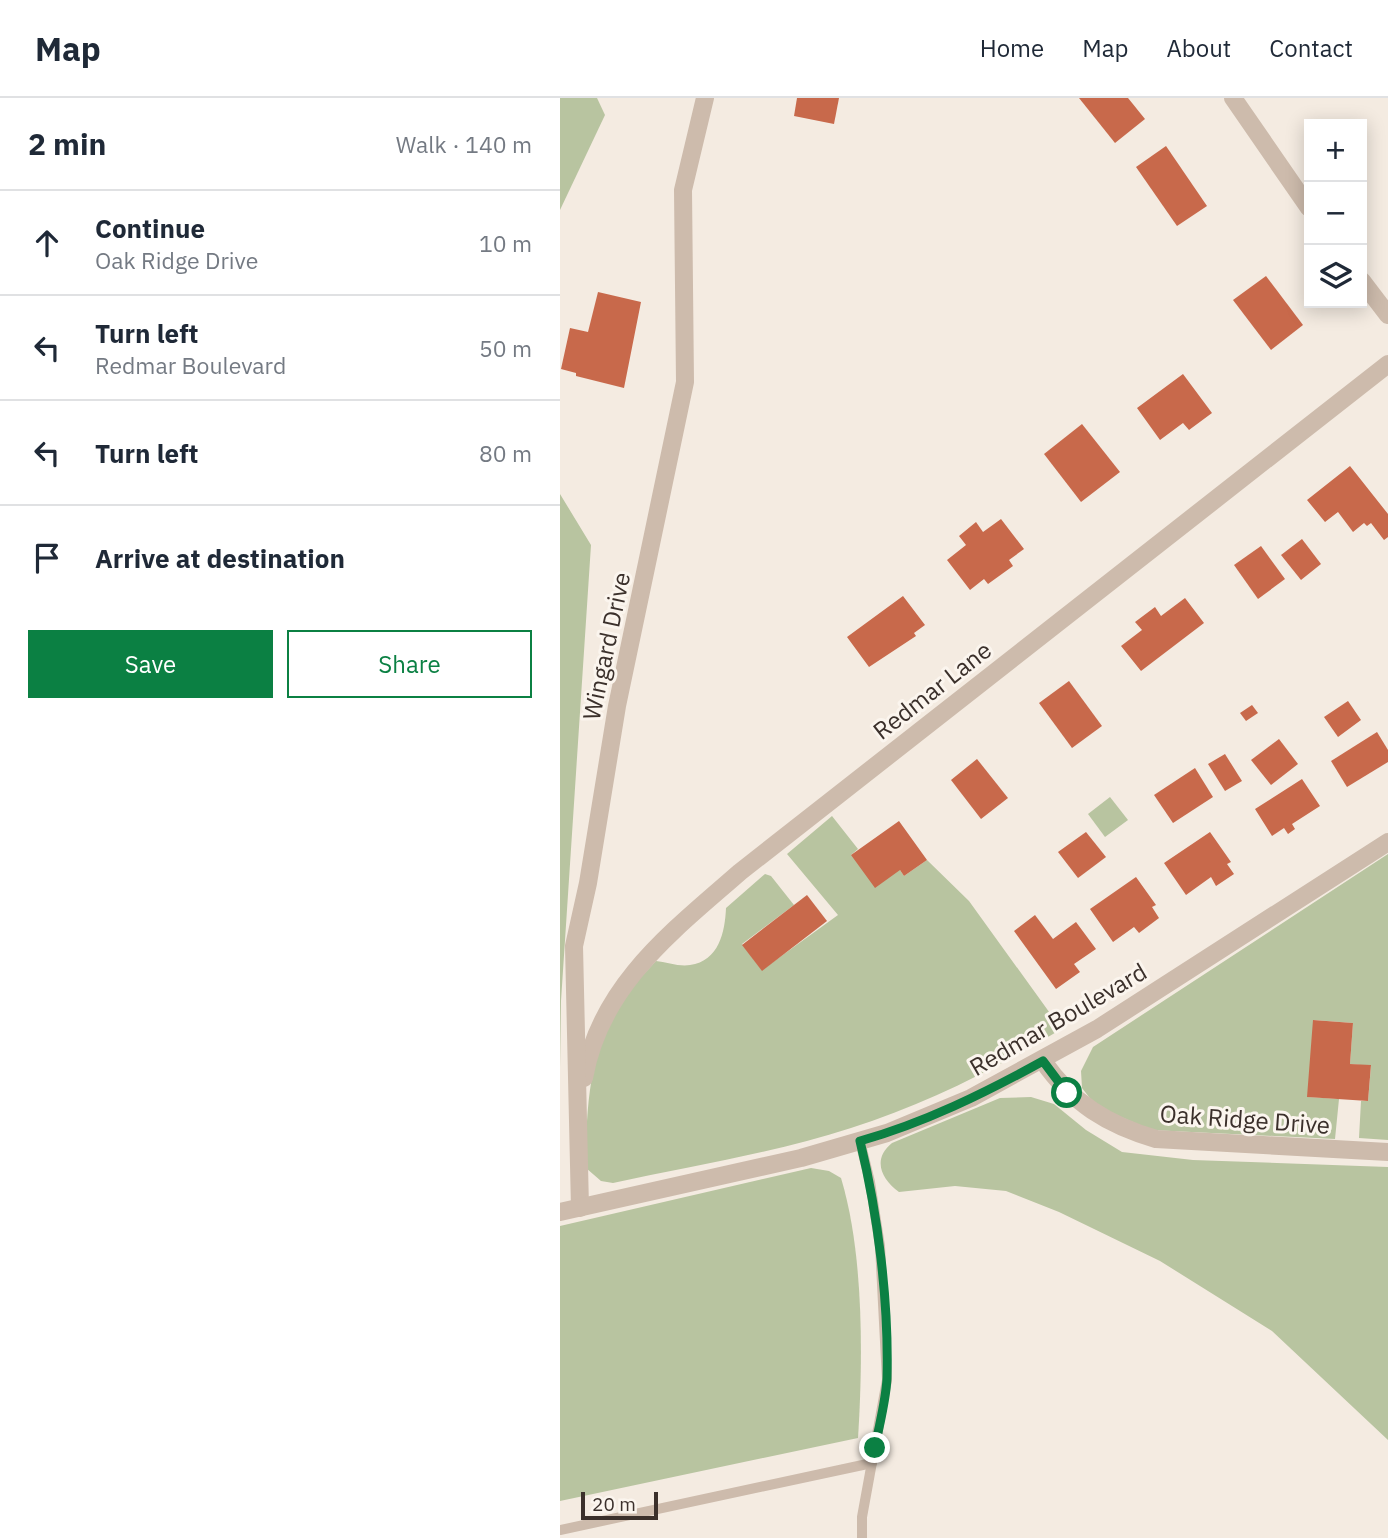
<!DOCTYPE html>
<html lang="en">
<head>
<meta charset="utf-8">
<style>
  body { margin:0; font-family:"IBM Plex Sans",sans-serif; background:#f6f6f7; color:#1f2937 }
  .controls { position:absolute; right:21px; top:21px; display:grid; overflow:hidden; border-radius:0px; box-shadow:0 4px 18px #0003 }
  .controls button { width:63px; height:63px; display:grid; place-items:center; padding:0; border:0; border-bottom:2px solid #e0e1e3; background:#fff; color:#1f2937; font:35px sans-serif }
  .scale { position:absolute; left:21px; bottom:18px; width:77px; box-sizing:border-box; padding-left:7px; border:4px solid #3b302b; border-top:0; font-size:19px; line-height:24px; white-space:nowrap; color:#3b302b; -webkit-text-stroke:5px #fbf5ee; paint-order:stroke }
  .stop { position:absolute; width:21px; height:21px; margin:-16px; border:5px solid #0b8043; border-radius:50%; background:#fff }
  .stop.end { background:#0b8043; border-color:#fff; box-shadow:0 2px 7px #0008 }
  .list { margin:0; padding:0; list-style:none }
  h2 { display:flex; justify-content:space-between; align-items:center; height:91px; margin:0; padding:0 28px; font-size:30px }
  h2 small { font-size:23px; font-weight:400; color:#747a83 }
  .list li { display:grid; grid-template-columns:46px 1fr auto; gap:21px; align-items:center; box-sizing:border-box; height:105px; padding:0 28px; border-top:2px solid #e0e1e3 }
  .list b { display:block; font-size:26px; white-space:nowrap }
  .list p { margin:0; font-size:23px; white-space:nowrap; color:#747a83 }
  .list em { font-size:23px; font-style:normal; color:#747a83 }
  .actions { display:flex; gap:14px; padding:21px 28px }
  .actions a { flex:1; padding:16px 0; border:2px solid #0b8043; border-radius:0px; text-align:center; font-size:24px; color:#0b8043 }
  .actions .main { background:#0b8043; color:#fff }
  .icon { flex:none; width:38px; height:38px; fill:none; stroke:currentColor; stroke-width:2; stroke-linecap:round; stroke-linejoin:round }
  .map { position:relative; flex:none; width:828px; height:1440px; overflow:hidden }
  header { display:flex; align-items:center; gap:42px; box-sizing:border-box; height:98px; padding:0 35px; background:#fff; border-bottom:2px solid #e0e1e3 }
  header strong { font-size:33px }
  nav { display:flex; gap:38px; margin-inline-start:auto; font-size:24px }
  main { display:flex }
  aside { flex:1; background:#fff }
  .map>svg:first-child { display:block }
  .green { fill:#b8c4a0 }
  .building { fill:#c8694b }
  .lines { fill:none; stroke-linecap:round; stroke-linejoin:round }
  .lane { stroke:#cdbbac; stroke-width:10 }
  .street { stroke:#cdbbac; stroke-width:18 }
  .route { stroke:#0b8043; stroke-width:9 }
  .labels { text-anchor:middle; dominant-baseline:central; stroke-width:6; stroke-linejoin:round; paint-order:stroke }
  .street-label { font-size:24px; fill:#3b302b; stroke:#fbf5ee }
</style>
</head>
<body>
<header>
<strong>Map</strong>
<nav><a>Home</a><a>Map</a><a>About</a><a>Contact</a></nav>
</header>
<main>
<aside>
<h2>2 min<small>Walk · 140 m</small></h2>
<ul class="list">
<li><svg class="icon" aria-label="ahead" viewBox="0 0 24 24"><path d="M12 20V5M6 11l6-6 6 6"/></svg><div><b>Continue</b><p>Oak Ridge Drive</p></div><em>10 m</em></li>
<li><svg class="icon" aria-label="left" viewBox="0 0 24 24"><path d="M17 20v-9H6M10 6l-5 5 5 5"/></svg><div><b>Turn left</b><p>Redmar Boulevard</p></div><em>50 m</em></li>
<li><svg class="icon" aria-label="left" viewBox="0 0 24 24"><path d="M17 20v-9H6M10 6l-5 5 5 5"/></svg><div><b>Turn left</b></div><em>80 m</em></li>
<li><svg class="icon" aria-label="arrive" viewBox="0 0 24 24"><path d="M6 21V4h12l-3 4 3 4H6"/></svg><div><b>Arrive at destination</b></div></li>
</ul>
<div class="actions"><a class="main">Save</a><a>Share</a></div>
</aside>
<div class="map">
<svg width="828" height="1440" viewBox="0 0 828 1440">
  <rect width="100%" height="100%" fill="#f4ebe1"/>
  <g class="green">
    <polygon points="0,0 37,0 45,17 0,112"/>
    <polygon points="0,396 31,447 1,903 0,970"/>
    <polygon points="550,699 568,722 545,739 528,716"/>
    <path d="M272,718L298,751L291,757L340,772L344,778L367,762L409,803L492,918L498,933C434,972 364,1007 291,1030C214,1055 132,1068 53,1085L41,1083L26,1070C26,1019 28,965 52,917C63,897 80,880 96,863C106,864 120,869 130,867C159,863 165,834 166,810L205,776L211,778L234,807L182,846L202,872L278,817L227,756Z"/>
    <polygon points="828,756 828,1042 799,1040 801,1003 808,1003 811,968 790,966 793,925 754,922 748,999 779,1001 775,1041 591,1032 536,1008 522,990 521,973 533,949"/>
    <path d="M471,999L494,1006L526,1032L562,1054L633,1062L828,1069V1342L712,1233L600,1163L499,1114L446,1093L395,1088L339,1094C321,1081 312,1061 332,1045L440,1000Z"/>
    <path d="M251,1070L269,1073L281,1080C304,1156 303,1261 298,1340L0,1403V1128Z"/>
  </g>
  <g class="building">
    <polygon points="237,0 279,0 274,26 234,18"/>
    <polygon points="519,0 568,0 585,21 555,45"/>
    <polygon points="606,48 647,108 617,128 576,69"/>
    <polygon points="706,178 743,227 711,252 673,202"/>
    <polygon points="38,194 81,204 64,290 16,278 16,275 1,271 10,230 28,234"/>
    <polygon points="623,276 652,315 629,332 623,325 600,342 577,310"/>
    <polygon points="522,326 560,374 521,404 484,356"/>
    <polygon points="790,368 828,416 828,439 824,442 811,425 807,428 804,425 793,434 778,414 765,424 747,402"/>
    <polygon points="441,421 464,451 449,462 453,468 428,486 424,481 410,492 387,462 406,447 399,438 416,424 423,434"/>
    <polygon points="742,441 761,466 741,482 721,457"/>
    <polygon points="701,448 725,481 698,501 674,467"/>
    <polygon points="343,498 365,527 354,535 356,538 309,569 287,539"/>
    <polygon points="625,500 644,525 581,573 561,548 582,532 575,524 595,509 601,518"/>
    <polygon points="509,583 542,628 512,650 479,605"/>
    <polygon points="788,603 801,622 778,639 764,619"/>
    <polygon points="692,607 698,615 686,623 680,615"/>
    <polygon points="817,634 828,652 828,664 787,689 771,663"/>
    <polygon points="719,641 738,666 711,687 691,662"/>
    <polygon points="665,656 682,683 665,693 648,666"/>
    <polygon points="417,661 448,700 421,721 391,682"/>
    <polygon points="635,670 653,699 613,725 594,697"/>
    <polygon points="742,681 760,708 732,726 735,731 728,736 724,730 712,738 695,711"/>
    <polygon points="339,723 367,762 344,778 340,772 315,790 291,757"/>
    <polygon points="526,734 546,759 518,780 498,754"/>
    <polygon points="650,734 671,764 667,766 674,776 656,788 651,779 626,797 604,765"/>
    <polygon points="576,779 596,807 592,809 599,820 579,835 574,829 553,844 530,811"/>
    <polygon points="247,797 267,823 202,873 182,847"/>
    <polygon points="475,817 493,841 516,824 536,851 514,866 520,874 496,891 454,833"/>
    <polygon points="753,922 793,925 790,966 811,967 808,1003 747,999"/>
  </g>
  <g class="lines">
    <g class="lane">
      <polyline points="300,1043 310,1084 320,1148 327,1282 302,1419 302,1440"/>
      <polyline points="0,1432 312,1365"/>
    </g>
    <g class="street">
      <polyline points="673,0 749,110"/>
      <polyline points="802,183 828,217"/>
      <path d="M483,963C512,1005 548,1027 596,1041L828,1054"/>
      <path d="M24,980C40,887 114,832 180,774L828,266"/>
      <polyline points="20,1110 14,848 28,785 57,608 125,284 123,92 145,0"/>
      <polyline points="0,1114 241,1060 327,1035 411,1000 537,931 828,744"/>
    </g>
  </g>
  <g class="lines">
    <path class="route" d="M315,1350C319,1327 326,1303 327,1280C329,1204 318,1117 300,1043C364,1025 425,995 483,963L507,995"/>
  </g>
  <g class="labels">
    <g class="street-label">
      <text transform="translate(46 548) rotate(-78)">Wingard Drive</text>
      <text transform="translate(372 592) rotate(-38)">Redmar Lane</text>
      <text transform="translate(498 921) rotate(-30)">Redmar Boulevard</text>
      <text transform="translate(685 1021) rotate(4)">Oak Ridge Drive</text>
    </g>
  </g>
</svg>
<div class="controls">
<button>+</button>
<button>−</button>
<button><svg class="icon" aria-label="layers" viewBox="0 0 24 24"><path d="M12 4l9 5-9 5-9-5zM3 14l9 5 9-5"/></svg></button>
</div>
<div class="scale">20 m</div>
<div class="stop" style="left:507px;top:995px"></div>
<div class="stop end" style="left:315px;top:1350px"></div>
</div>
</main>
</body>
</html>
